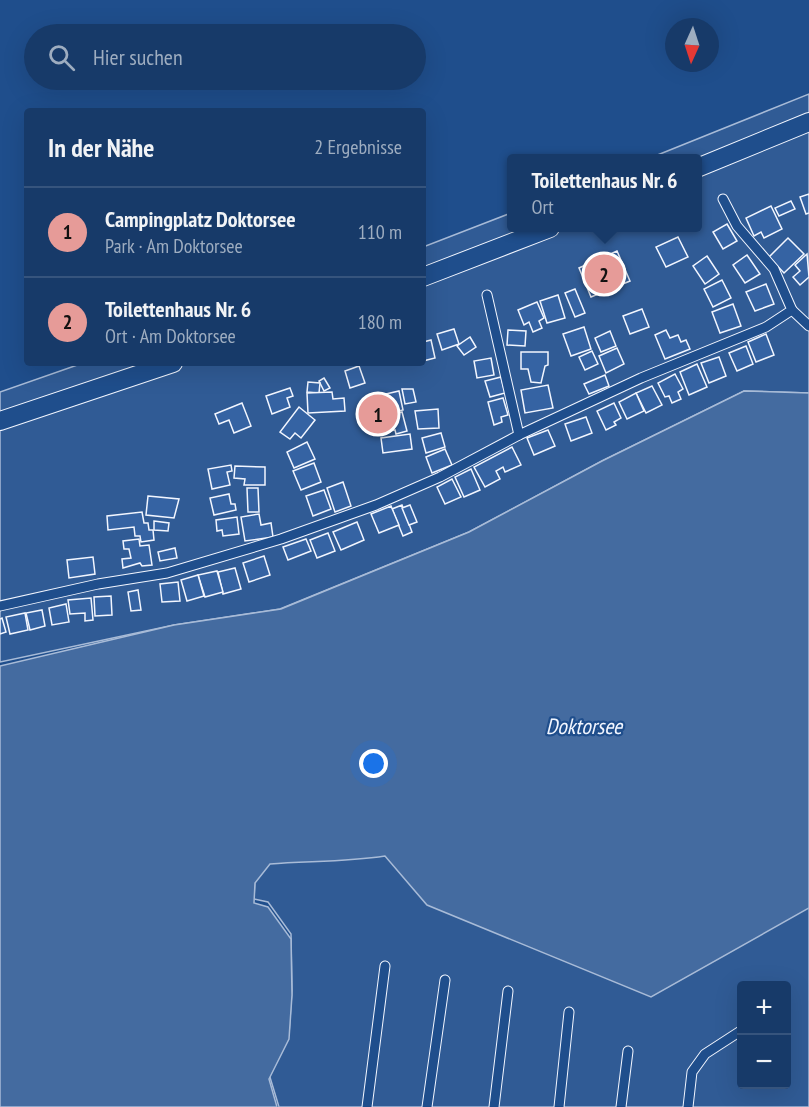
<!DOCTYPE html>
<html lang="de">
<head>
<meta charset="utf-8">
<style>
  body { margin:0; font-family:"PT Sans Narrow",sans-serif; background:#20416f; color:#f1f3f6 }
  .controls { position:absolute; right:18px; bottom:18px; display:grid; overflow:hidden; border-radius:6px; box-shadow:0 6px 24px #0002 }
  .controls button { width:54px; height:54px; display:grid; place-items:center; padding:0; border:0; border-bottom:2px solid #36547d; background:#173a69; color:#f1f3f6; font:30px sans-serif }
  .compass { position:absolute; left:665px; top:18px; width:54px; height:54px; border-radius:50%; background:#173a69; box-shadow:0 6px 24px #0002; rotate:183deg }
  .you { position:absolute; left:374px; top:764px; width:21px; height:21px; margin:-15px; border:4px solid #fff; border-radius:50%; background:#1a73e8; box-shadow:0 0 0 9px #1a73e833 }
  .badge { display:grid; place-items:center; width:39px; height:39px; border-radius:50%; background:#e69b98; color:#111; font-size:20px; font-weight:700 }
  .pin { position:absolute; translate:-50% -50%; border:3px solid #fff; box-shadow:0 2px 6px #0006 }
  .popup { position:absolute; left:507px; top:154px; width:195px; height:78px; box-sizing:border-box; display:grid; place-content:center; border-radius:6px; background:#173a69; filter:drop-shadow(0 2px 4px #0005); font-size:20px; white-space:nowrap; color:#9eadc0 }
  .popup b { font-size:22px; color:#f1f3f6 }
  .popup::after { content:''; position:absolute; left:50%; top:100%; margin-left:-12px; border:12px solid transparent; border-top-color:#173a69 }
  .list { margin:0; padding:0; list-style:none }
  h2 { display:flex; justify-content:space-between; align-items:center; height:78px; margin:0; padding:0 24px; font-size:26px }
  h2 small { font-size:20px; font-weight:400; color:#9eadc0 }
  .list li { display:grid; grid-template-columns:39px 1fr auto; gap:18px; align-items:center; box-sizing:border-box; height:90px; padding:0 24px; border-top:2px solid #36547d }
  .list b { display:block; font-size:22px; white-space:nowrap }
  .list p { margin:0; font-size:20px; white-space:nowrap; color:#9eadc0 }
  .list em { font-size:20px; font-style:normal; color:#9eadc0 }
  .icon { flex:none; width:33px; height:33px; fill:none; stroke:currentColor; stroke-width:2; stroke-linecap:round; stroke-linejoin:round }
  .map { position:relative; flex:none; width:809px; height:1107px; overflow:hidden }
  .search { position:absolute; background:#173a69; box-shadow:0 6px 24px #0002; left:24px; top:24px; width:402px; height:66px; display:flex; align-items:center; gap:15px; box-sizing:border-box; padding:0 21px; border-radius:33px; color:#9eadc0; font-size:22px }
  .panel { position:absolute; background:#173a69; box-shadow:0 6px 24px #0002; left:24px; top:108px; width:402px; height:258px; border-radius:6px }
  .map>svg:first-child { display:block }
  .built { fill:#305b95; stroke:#a8bbd7; stroke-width:1.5; fill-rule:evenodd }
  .water { fill:#446ba0; stroke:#a8bbd7; stroke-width:1.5 }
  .building { fill:#3563a3; stroke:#f2f6ff; stroke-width:1.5 }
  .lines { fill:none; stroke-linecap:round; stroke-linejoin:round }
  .service-casing { stroke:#f2f6ff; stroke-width:11 }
  .minor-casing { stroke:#f2f6ff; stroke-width:20 }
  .service { stroke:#1f4e8c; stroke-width:9 }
  .minor { stroke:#1f4e8c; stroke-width:18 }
  .labels { text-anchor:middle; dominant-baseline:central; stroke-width:4.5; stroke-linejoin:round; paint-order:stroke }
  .water-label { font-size:22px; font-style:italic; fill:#f2f6ff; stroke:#1f4e8c }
</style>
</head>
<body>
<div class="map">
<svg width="809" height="1107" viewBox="0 0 809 1107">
  <rect width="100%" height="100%" fill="#1f4e8c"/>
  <g class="built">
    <polygon points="809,94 809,393 744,391 602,461 469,532 280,609 174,625 0,662 0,392 83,363 423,363 423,247 511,213 511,228 697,228 697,158 650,158"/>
    <path d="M385,851L809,904V1107H279L269,1074L289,1034L292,990L291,934L268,902L254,899L255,878L270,860ZM742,986H786V1084H742Z"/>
  </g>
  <path class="water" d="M744,391L809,393V908L651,997L427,905L385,856C347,862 309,861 270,864L255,883L254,903L268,907L291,939L292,995L289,1039L269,1079L277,1107H0V666L174,625L281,609L469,532L602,461Z"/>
  <g class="building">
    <polygon points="809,194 809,213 806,214 800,197"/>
    <polygon points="791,201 795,209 779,216 775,208"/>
    <polygon points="771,206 782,229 764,238 761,232 754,236 746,218"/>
    <polygon points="727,224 737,241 723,249 713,232"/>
    <polygon points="678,237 688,257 666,267 656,247"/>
    <polygon points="788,238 804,254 784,273 769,257"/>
    <polygon points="617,251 630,281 591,297 579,268"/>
    <polygon points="807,254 809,277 800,285 793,277 800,271 795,265"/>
    <polygon points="747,255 760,274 745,283 733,265"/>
    <polygon points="707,256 719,274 705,284 693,266"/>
    <polygon points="722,280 731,298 713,307 704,289"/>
    <polygon points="766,284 774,304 755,311 746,292"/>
    <polygon points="575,289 585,313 575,317 565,293"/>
    <polygon points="558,295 565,318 547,323 540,301"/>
    <polygon points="537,302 544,318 539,321 542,328 533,332 529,322 524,325 518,310"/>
    <polygon points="733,304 741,326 720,333 712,312"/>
    <polygon points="642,309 649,327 630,334 623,316"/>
    <polygon points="584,327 591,349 571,356 563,334"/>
    <polygon points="454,329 459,344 442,350 437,334"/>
    <polygon points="508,330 526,331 525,346 507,345"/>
    <polygon points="666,330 670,338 678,335 681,342 686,340 690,349 665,359 655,335"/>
    <polygon points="610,331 616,346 601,352 595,338"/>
    <polygon points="766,334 774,355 756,362 748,342"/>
    <polygon points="470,337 476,347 464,355 457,346"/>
    <polygon points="431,340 435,358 423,361 423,342"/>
    <polygon points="746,346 753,364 737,371 729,353"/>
    <polygon points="617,348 624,364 606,373 599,356"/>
    <polygon points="592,351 598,364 585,370 579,357"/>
    <polygon points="521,352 548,352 548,365 545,366 541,383 531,382 528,369 521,369"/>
    <polygon points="719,357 726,376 709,383 701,363"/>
    <polygon points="491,358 494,375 477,378 474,361"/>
    <polygon points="697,364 707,387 689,395 680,372"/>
    <polygon points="359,366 365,383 350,388 345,371"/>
    <polygon points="675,374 683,389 678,392 681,399 672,403 669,396 665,397 658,383"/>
    <polygon points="605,375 609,386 589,394 584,384"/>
    <polygon points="501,377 505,393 490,397 485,381"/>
    <polygon points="324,378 330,388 324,391 319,381"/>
    <polygon points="308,382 320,383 319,393 307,392"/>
    <polygon points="548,385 553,408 525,413 521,390"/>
    <polygon points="652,386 662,405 646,413 636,393"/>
    <polygon points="290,388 293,396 287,398 290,407 272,414 266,396"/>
    <polygon points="402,389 413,389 416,402 405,404"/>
    <polygon points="399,391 403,410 381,415 377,396"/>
    <polygon points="332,392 333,399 344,398 345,411 308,413 307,393"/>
    <polygon points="636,393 644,411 627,419 619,402"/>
    <polygon points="503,398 508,415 501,417 502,422 494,425 488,402"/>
    <polygon points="242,403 251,426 234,433 229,420 219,424 215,414"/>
    <polygon points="614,403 621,418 614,422 616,425 606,430 597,411"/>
    <polygon points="299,407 315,420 301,438 295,433 290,439 280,432"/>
    <polygon points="438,409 439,428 418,429 415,411"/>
    <polygon points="402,412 407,431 396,434 395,430 380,433 376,419"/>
    <polygon points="586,417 592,433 571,441 565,424"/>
    <polygon points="548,430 555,446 534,455 527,438"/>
    <polygon points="441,433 445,447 426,453 422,438"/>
    <polygon points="410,434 412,449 383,453 381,438"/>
    <polygon points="307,442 315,459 294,468 287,452"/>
    <polygon points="512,447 521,465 505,472 503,467 496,471 500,479 485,487 474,467"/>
    <polygon points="445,449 452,465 432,473 426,457"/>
    <polygon points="314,463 321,482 301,490 293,471"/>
    <polygon points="231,465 232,471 227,472 230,485 212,489 208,469"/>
    <polygon points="235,466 265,467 265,485 244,485 245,479 234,478"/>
    <polygon points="471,469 480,490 464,497 455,477"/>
    <polygon points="452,479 461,497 445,504 437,487"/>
    <polygon points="343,482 351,506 335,512 327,488"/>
    <polygon points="247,488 258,488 259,512 248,512"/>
    <polygon points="324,490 331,509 313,516 306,496"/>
    <polygon points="229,494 231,504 235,504 236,510 214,515 210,498"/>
    <polygon points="148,496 179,499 174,518 146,515"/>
    <polygon points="402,505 412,532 403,536 392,509"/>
    <polygon points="410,505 417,522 409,525 402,508"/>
    <polygon points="391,506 399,525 379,533 371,514"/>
    <polygon points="142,512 144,523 148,523 149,530 153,530 154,540 141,542 140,536 135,536 134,527 108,530 107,516"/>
    <polygon points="259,514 261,525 271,523 273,537 245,541 241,517"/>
    <polygon points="237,517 239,534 223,536 222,530 217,531 216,520"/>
    <polygon points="154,521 169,523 168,531 154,530"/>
    <polygon points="357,522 364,540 341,550 333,532"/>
    <polygon points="328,533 335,551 317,558 310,540"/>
    <polygon points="139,539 140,546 149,545 152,565 142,566 140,563 123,568 122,559 131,558 129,549 124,549 123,541"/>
    <polygon points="306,539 311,551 288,560 283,547"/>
    <polygon points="175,548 177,558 160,561 158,552"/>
    <polygon points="264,556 270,575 249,582 243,563"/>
    <polygon points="93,557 95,574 69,578 67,560"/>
    <polygon points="235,568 241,589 223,594 218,572"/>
    <polygon points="217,571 223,592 205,597 198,575"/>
    <polygon points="198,575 204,596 187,601 181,580"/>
    <polygon points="178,582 180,601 162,602 160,584"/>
    <polygon points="138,590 141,610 131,611 128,592"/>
    <polygon points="111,596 112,615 95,616 94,597"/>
    <polygon points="91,598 93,620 85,621 85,613 70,614 68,600"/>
    <polygon points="66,604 69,622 52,625 49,608"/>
    <polygon points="42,610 45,626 30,630 26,613"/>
    <polygon points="25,613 28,630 10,634 6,617"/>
    <polygon points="2,618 6,632 0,634 0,619"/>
  </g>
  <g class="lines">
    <defs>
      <g id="service">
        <polyline points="487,295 519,435"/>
        <polyline points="792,310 809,326"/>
        <polyline points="0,606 98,584 167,573 281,539 376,505 440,477 519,435 641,378 766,327 792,310 774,269 737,226 723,199"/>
        <polyline points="367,1107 385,966"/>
        <polyline points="427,1107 445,980"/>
        <polyline points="494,1107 508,991"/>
        <polyline points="559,1107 569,1012"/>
        <polyline points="621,1107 628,1051"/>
        <polyline points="688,1107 692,1072 705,1054 742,1030"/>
      </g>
      <g id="minor">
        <polyline points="697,168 809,122"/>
        <polyline points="423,277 550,228"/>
        <polyline points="0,421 173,363"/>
      </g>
    </defs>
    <use href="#service" class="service-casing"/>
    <use href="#minor" class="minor-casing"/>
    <use href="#service" class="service"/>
    <use href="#minor" class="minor"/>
  </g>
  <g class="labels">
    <g class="water-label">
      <text x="584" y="726">Doktorsee</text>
    </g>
  </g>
</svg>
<div class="controls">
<button>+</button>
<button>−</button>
</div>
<svg class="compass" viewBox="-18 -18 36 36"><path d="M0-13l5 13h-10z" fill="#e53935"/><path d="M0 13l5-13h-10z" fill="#9eadc0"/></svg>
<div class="you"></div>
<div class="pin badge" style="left:378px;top:414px">1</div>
<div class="pin badge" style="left:604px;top:274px">2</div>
<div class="popup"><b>Toilettenhaus Nr. 6</b>Ort</div>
<div class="search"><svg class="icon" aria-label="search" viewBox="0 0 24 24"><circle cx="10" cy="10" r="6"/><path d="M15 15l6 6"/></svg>Hier suchen</div>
<section class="panel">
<h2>In der Nähe<small>2 Ergebnisse</small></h2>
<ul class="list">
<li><span class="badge">1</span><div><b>Campingplatz Doktorsee</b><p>Park · Am Doktorsee</p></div><em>110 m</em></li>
<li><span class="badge">2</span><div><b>Toilettenhaus Nr. 6</b><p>Ort · Am Doktorsee</p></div><em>180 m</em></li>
</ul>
</section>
</div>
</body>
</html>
